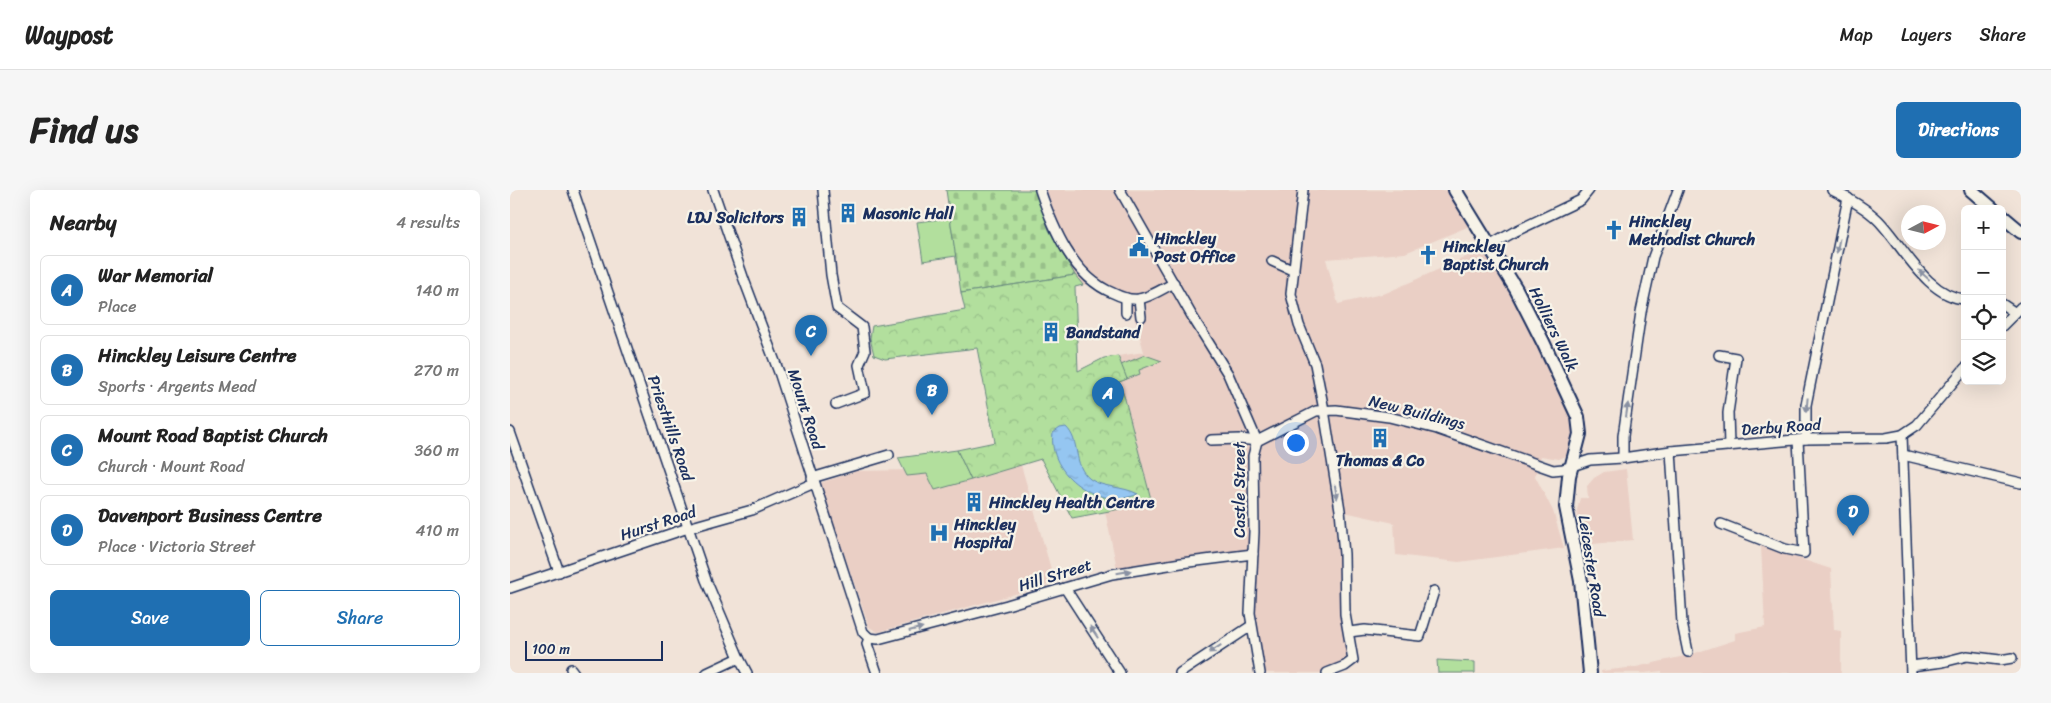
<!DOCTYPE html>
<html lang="en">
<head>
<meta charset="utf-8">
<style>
  body { margin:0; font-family:Sriracha,sans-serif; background:#f6f6f6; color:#222 }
  .controls { position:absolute; right:15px; top:15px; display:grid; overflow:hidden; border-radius:8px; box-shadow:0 5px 20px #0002 }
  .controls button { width:45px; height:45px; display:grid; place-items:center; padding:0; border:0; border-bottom:1px solid #e0e0e0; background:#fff; color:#222; font:25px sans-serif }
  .compass { position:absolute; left:1391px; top:15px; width:45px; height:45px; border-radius:50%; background:#fff; box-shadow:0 5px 20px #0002; rotate:83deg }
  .scale { position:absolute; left:15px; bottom:12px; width:138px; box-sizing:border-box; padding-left:5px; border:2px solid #1b2f5e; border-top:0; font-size:14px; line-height:18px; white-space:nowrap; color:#1b2f5e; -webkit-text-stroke:4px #f7f3e8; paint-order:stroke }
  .you { position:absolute; left:785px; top:252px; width:18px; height:18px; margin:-12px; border:4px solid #fff; border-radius:50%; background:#1a73e8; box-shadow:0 0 0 8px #1a73e833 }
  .badge { display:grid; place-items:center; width:32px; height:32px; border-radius:50%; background:#1f6fb2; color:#fff; font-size:16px; font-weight:700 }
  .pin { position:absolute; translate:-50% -41px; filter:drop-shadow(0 1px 2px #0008) }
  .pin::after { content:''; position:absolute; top:26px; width:18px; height:15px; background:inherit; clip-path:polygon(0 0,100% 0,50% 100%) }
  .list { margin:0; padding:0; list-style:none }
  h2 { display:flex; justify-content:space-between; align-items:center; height:65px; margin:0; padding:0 20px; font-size:21px }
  h2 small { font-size:16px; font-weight:400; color:#767676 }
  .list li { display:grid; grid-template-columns:32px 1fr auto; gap:15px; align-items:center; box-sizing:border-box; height:70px; margin:0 10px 10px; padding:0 10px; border:1px solid #e0e0e0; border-radius:8px }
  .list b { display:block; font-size:19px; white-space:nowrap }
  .list p { margin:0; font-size:16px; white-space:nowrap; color:#767676 }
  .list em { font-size:16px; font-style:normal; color:#767676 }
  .actions { display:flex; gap:10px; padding:15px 20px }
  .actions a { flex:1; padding:11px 0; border:1px solid #1f6fb2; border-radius:8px; text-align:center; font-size:18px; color:#1f6fb2 }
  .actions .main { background:#1f6fb2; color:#fff }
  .icon { flex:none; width:28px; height:28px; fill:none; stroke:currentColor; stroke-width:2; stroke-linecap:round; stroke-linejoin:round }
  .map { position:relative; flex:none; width:1511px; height:483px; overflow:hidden; border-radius:8px }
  header { display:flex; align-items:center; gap:30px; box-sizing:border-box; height:70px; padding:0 25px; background:#fff; border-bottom:1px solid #e0e0e0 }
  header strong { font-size:24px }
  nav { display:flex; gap:28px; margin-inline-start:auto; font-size:18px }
  .intro { display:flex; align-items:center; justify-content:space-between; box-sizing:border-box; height:120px; padding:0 30px }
  h1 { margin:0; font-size:35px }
  .button { padding:12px 22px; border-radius:8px; background:#1f6fb2; color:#fff; font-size:18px; font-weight:700 }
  main { display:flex; gap:30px; padding:0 30px }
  aside { flex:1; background:#fff; border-radius:8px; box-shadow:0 5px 20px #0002 }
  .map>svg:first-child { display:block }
  .built { fill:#eacfc5 }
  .green { fill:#b2df9d; stroke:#66877e }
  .forest { fill:url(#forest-firs); stroke:#66877e }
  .cemetery { fill:url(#cemetery-stones); stroke:#66877e }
  .park { fill:url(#park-crowns); stroke:#66877e }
  .water { fill:url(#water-ripples); stroke:#648ab6 }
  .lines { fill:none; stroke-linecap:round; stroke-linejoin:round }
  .street-casing { stroke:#1b2f5e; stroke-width:12 }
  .secondary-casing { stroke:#1b2f5e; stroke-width:16 }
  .street { stroke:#f7f3e8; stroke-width:9 }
  .secondary { stroke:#f7f3e8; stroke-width:12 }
  .oneway { fill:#8991a3 }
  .labels { text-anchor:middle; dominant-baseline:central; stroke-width:4.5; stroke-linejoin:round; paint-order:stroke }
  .poi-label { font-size:16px; font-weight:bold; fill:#1b2f5e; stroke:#f7f3e8; text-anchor:start }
  .street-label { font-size:16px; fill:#1b2f5e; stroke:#f7f3e8 }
</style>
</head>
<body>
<header>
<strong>Waypost</strong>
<nav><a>Map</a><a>Layers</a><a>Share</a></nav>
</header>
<div class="intro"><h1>Find us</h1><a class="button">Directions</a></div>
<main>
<aside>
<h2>Nearby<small>4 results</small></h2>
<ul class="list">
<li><span class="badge">A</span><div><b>War Memorial</b><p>Place</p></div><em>140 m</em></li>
<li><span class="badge">B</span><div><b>Hinckley Leisure Centre</b><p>Sports · Argents Mead</p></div><em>270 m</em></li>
<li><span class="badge">C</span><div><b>Mount Road Baptist Church</b><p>Church · Mount Road</p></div><em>360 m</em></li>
<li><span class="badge">D</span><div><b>Davenport Business Centre</b><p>Place · Victoria Street</p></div><em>410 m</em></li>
</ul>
<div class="actions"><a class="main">Save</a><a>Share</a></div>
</aside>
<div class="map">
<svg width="1511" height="483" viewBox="0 0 1511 483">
  <defs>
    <pattern id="forest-firs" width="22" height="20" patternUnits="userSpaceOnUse" patternTransform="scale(1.25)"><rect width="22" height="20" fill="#b2df9d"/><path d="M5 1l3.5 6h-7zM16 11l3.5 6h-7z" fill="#98c08a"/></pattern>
    <pattern id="cemetery-stones" width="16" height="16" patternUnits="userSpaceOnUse" patternTransform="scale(1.25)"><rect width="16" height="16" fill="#b2df9d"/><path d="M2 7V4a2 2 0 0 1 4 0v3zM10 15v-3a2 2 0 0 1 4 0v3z" fill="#98c08a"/></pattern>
    <pattern id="park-crowns" width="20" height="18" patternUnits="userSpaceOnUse" patternTransform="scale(1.25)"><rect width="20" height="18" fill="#b2df9d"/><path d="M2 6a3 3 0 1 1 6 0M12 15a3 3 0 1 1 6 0" fill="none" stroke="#98c08a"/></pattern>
    <pattern id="water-ripples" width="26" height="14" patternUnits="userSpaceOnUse" patternTransform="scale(1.25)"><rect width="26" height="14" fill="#95c6f1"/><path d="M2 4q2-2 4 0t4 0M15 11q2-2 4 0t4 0" fill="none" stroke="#80aad1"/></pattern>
  </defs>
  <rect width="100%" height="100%" fill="#f1e3d8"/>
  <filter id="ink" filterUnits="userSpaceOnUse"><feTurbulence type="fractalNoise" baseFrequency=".02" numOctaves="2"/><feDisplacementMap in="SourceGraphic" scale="10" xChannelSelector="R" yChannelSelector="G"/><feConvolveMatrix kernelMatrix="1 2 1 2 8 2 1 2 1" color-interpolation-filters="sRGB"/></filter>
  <g filter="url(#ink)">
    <g class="built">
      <polygon points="525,0 940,0 962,35 895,63 816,69 828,114 876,103 976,58 1001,91 1032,168 1061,227 1064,238 1063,249 1056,266 1049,269 1031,266 1025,286 1043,321 1054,358 949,372 886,365 884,333 830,321 843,470 817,483 750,483 744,453 743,364 608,383 595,321 641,313 615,209 609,192 617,189 608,166 634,162 623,122 611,124 609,106 585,93 573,95 565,85 539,40"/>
      <polygon points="511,275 545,393 368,442 359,437 310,293 347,281 460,279"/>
      <polygon points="1116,279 1123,350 1073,355 1068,333 1067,320 1070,308 1078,308 1077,296 1084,288 1094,282"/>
      <polygon points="1251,356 1321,379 1324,440 1331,441 1331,483 1152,483 1152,481 1135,483 1091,483 1091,481 1126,477 1179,465 1225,450 1225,443 1255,437"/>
    </g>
    <g class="green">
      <polygon points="440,28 446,66 413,71 407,32"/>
      <polygon points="447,260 461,290 425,300 417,284 397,286 388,268"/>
      <polygon points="927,470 965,472 965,483 928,483"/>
    </g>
    <polygon class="forest" points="635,165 652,171 629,180 630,184 609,192 615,209 570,192"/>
    <polygon class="cemetery" points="436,0 525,0 539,40 565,85 451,103"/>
    <polygon class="park" points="565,85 573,95 565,97 568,181 594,168 608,166 617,189 609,192 615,209 642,313 562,328 531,269 461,290 447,260 485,252 467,158 375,169 364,165 360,148 362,136 455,120 451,103"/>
    <path class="water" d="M556,237C571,251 562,275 580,289C593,298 613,296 628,304C590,321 537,285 543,243L550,238Z"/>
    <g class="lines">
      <defs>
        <g id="street">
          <polyline points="63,0 196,390 229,468 237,483"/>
          <polyline points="203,0 233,87 270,185 353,442 359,448"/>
          <polyline points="313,0 321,85 327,118 352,137 355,161 349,175 355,203 326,214"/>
          <path d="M530,0C543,38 563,87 603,103C611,107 621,110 629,109C641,107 654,98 664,93"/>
          <polyline points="610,0 682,126 718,184 747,251 743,266 744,342 740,423 750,483"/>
          <polyline points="793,0 781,104 789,135 805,174 814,220 830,320 834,364 835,424 843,470 835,476 817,483"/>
          <path d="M1322,0C1338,8 1355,17 1368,30C1392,54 1417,107 1455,109"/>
          <polyline points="981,55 1004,42 1071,10 1079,0"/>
          <polyline points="762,71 784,81"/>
          <polyline points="616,108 616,123"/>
          <polyline points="629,109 631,127"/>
          <polyline points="1492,114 1504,122"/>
          <polyline points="1492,136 1511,117"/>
          <polyline points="1209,165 1226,168 1218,223 1219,256"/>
          <polyline points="0,242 49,382"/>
          <polyline points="1392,245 1401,483"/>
          <polyline points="1296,249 1296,215 1338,8"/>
          <polyline points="701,250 730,249 747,251"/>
          <polyline points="747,251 806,221 826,220 879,227 927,239 1043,280 1053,279 1080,270 1113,268 1161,261 1296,249 1376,248 1392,245 1407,235 1455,178"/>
          <polyline points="1161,261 1172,433 1178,462"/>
          <polyline points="1393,265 1511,293"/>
          <polyline points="1113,268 1113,246 1131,122 1143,67 1168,0"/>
          <polyline points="302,288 379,265"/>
          <polyline points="1211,334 1275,359 1294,363 1288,250"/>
          <polyline points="0,398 178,338 242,320 304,293"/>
          <polyline points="555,398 610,483"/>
          <polyline points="839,442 855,440 910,446 924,401"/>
          <polyline points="359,448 368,449 497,415 602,384 671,373 743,364"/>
          <polyline points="359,448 357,454 367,483"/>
          <polyline points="1401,476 1433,472 1457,466 1490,470 1502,468"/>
          <polyline points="61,479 64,483"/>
          <polyline points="197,483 229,468"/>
          <polyline points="670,483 741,436"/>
        </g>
        <g id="secondary">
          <polyline points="945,0 1006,99 1033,152 1068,227 1070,244 1059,286 1056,317 1071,391 1080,483"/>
          <polyline points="1461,0 1483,19"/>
          <polyline points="1492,26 1511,42"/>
        </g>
      </defs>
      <use href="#street" class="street-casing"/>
      <use href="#secondary" class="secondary-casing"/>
      <use href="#street" class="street"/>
      <use href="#secondary" class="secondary"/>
    </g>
    <defs><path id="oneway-solid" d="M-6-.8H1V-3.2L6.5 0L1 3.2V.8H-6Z" transform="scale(1.25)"/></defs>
    <g class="oneway">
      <use href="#oneway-solid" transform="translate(1328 56) rotate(101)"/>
      <use href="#oneway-solid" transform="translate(1414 85) rotate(-138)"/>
      <use href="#oneway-solid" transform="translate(1297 215) rotate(95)"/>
      <use href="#oneway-solid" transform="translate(1117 220) rotate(-82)"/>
      <use href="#oneway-solid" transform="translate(826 302) rotate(81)"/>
      <use href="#oneway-solid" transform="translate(614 382) rotate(-10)"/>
      <use href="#oneway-solid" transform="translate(406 439) rotate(-15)"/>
      <use href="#oneway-solid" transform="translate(584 442) rotate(-123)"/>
      <use href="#oneway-solid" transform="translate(705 459) rotate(147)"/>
    </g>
  </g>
  <defs>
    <symbol id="building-bare" viewBox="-9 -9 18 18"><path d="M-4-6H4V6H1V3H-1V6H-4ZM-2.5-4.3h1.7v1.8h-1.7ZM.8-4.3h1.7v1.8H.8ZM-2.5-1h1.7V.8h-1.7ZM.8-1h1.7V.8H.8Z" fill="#1f6fb2" stroke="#f7f3e8" stroke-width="2.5" paint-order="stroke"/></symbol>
    <symbol id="church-bare" viewBox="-9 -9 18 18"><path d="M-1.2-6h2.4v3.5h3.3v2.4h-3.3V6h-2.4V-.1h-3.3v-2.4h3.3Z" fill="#1f6fb2" stroke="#f7f3e8" stroke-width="2.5" paint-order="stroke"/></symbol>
    <symbol id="civic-bare" viewBox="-9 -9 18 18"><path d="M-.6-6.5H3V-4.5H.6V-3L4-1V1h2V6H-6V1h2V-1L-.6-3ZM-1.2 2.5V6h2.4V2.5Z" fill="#1f6fb2" stroke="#f7f3e8" stroke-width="2.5" paint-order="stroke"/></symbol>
    <symbol id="hospital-bare" viewBox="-9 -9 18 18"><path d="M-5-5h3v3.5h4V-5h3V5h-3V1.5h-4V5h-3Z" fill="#1f6fb2" stroke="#f7f3e8" stroke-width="2.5" paint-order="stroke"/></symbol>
  </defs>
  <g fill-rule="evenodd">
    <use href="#building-bare" x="324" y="9" width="28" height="28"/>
    <use href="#building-bare" x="275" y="13" width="28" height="28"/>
    <use href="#church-bare" x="1090" y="26" width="28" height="28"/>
    <use href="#civic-bare" x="615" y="43" width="28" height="28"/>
    <use href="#church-bare" x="904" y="51" width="28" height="28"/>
    <use href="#building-bare" x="527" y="128" width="28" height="28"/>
    <use href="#building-bare" x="856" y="234" width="28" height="28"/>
    <use href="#building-bare" x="450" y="298" width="28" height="28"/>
    <use href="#hospital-bare" x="415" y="329" width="28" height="28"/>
  </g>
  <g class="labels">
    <g class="poi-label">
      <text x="353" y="23">Masonic Hall</text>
      <text x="274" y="27" text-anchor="end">LDJ Solicitors</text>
      <text x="1119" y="31">Hinckley<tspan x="1119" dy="18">Methodist Church</tspan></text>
      <text x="644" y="48">Hinckley<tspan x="644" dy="18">Post Office</tspan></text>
      <text x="933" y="56">Hinckley<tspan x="933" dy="18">Baptist Church</tspan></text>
      <text x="556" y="142">Bandstand</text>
      <text x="870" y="270" text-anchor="middle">Thomas &amp; Co</text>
      <text x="479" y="312">Hinckley Health Centre</text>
      <text x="444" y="334">Hinckley<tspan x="444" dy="18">Hospital</tspan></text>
    </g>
    <g class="street-label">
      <text transform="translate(1044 139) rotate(64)">Holliers Walk</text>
      <text transform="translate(296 219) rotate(72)">Mount Road</text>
      <text transform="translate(907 222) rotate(14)">New Buildings</text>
      <text transform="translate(1271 237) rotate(-4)">Derby Road</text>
      <text transform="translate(161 238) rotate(71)">Priesthills Road</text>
      <text transform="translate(729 300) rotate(-90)">Castle Street</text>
      <text transform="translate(148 333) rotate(-18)">Hurst Road</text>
      <text transform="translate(1082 376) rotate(81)">Leicester Road</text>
      <text transform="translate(545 385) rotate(-17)">Hill Street</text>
    </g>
  </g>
</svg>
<div class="controls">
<button>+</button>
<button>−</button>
<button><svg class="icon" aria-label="locate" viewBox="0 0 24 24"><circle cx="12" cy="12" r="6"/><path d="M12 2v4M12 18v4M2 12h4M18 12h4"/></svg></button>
<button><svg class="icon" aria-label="layers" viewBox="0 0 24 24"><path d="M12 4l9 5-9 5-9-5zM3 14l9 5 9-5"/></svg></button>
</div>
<svg class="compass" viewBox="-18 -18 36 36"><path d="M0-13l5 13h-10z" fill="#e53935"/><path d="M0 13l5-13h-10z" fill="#767676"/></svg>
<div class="scale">100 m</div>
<div class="you"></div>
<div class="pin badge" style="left:598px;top:228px">A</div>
<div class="pin badge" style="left:422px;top:225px">B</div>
<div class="pin badge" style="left:301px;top:166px">C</div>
<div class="pin badge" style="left:1343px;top:346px">D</div>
</div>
</main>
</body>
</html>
